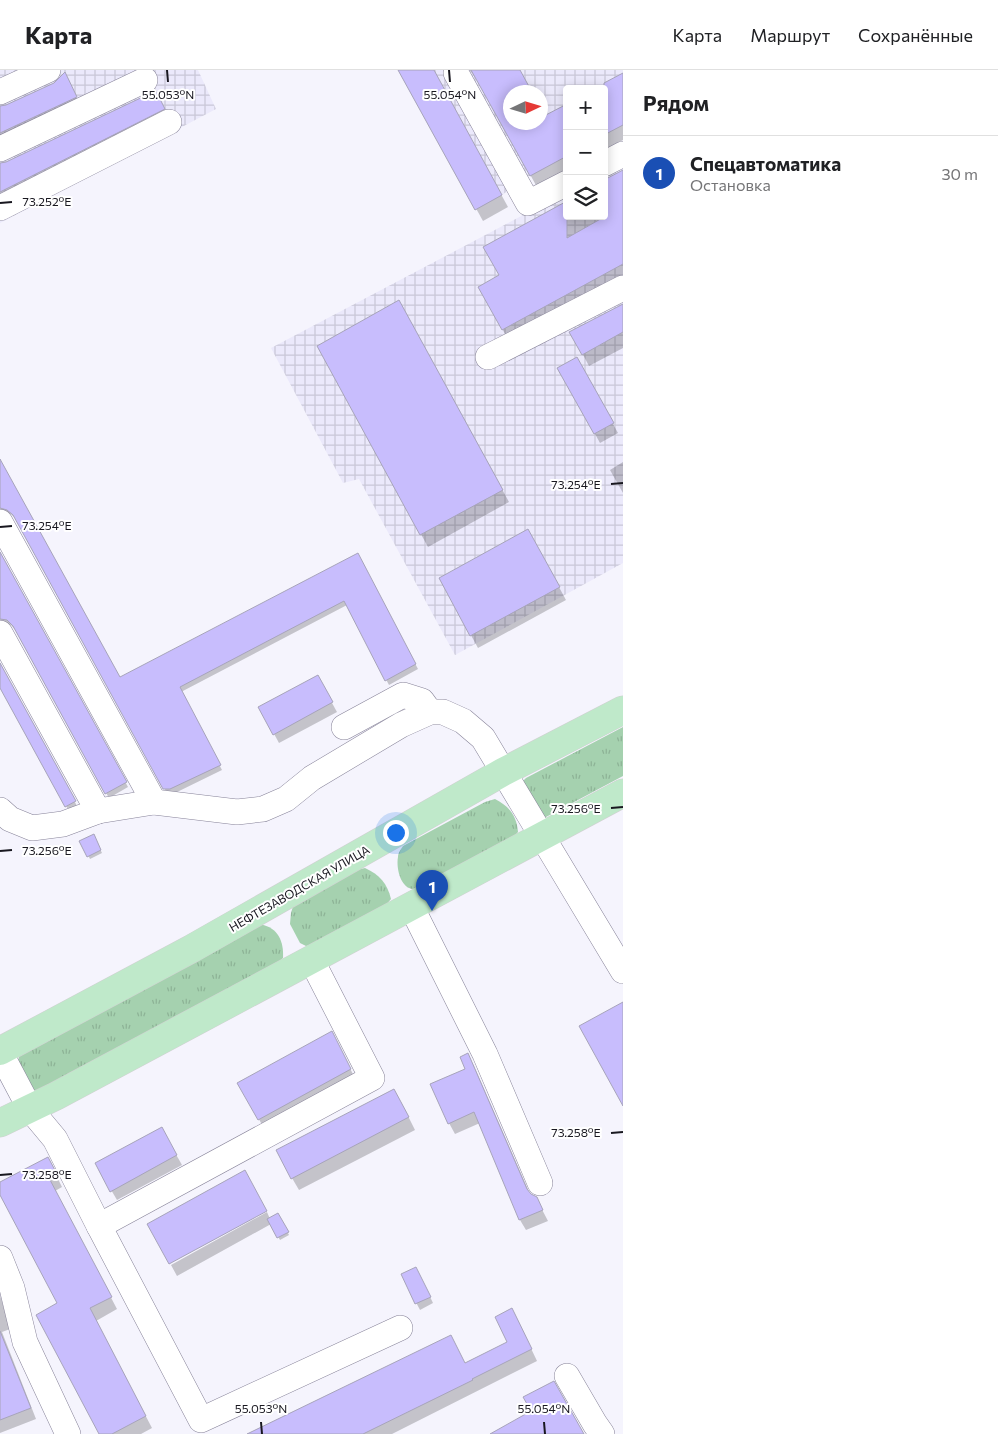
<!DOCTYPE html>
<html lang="ru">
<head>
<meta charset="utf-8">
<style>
  body { margin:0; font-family:Commissioner,sans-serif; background:#f6f6f6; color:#202124 }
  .controls { position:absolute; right:15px; top:15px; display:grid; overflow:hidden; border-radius:5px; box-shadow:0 2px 12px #0003 }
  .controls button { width:45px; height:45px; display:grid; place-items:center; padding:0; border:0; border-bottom:1px solid #e0e0e0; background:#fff; color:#202124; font:25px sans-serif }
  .compass { position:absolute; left:503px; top:15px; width:45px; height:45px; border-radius:50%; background:#fff; box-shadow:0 2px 12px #0003; rotate:86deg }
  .you { position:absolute; left:395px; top:762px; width:18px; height:18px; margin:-12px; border:4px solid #fff; border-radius:50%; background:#1a73e8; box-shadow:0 0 0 8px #1a73e833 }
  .badge { display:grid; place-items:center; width:32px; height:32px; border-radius:50%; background:#7c3aed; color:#fff; font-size:16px; font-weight:700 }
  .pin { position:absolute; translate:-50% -41px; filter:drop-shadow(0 1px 2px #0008) }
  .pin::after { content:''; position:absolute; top:26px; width:18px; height:15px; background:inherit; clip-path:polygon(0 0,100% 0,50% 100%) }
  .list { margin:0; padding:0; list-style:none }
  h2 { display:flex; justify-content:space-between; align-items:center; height:65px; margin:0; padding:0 20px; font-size:21px }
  h2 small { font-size:16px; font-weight:400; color:#757577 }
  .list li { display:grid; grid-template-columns:32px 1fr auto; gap:15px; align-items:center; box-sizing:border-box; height:75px; padding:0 20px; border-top:1px solid #e0e0e0 }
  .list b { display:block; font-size:19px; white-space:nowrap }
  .list p { margin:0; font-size:16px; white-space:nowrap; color:#757577 }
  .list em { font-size:16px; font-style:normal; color:#757577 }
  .icon { flex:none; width:28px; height:28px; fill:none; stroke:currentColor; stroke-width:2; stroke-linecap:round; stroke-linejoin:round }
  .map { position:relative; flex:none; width:623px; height:1364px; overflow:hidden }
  header { display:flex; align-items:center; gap:30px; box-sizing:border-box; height:70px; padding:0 25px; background:#fff; border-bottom:1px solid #e0e0e0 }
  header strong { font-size:24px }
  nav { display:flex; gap:28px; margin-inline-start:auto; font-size:18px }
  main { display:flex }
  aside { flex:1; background:#fff }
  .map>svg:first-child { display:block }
  .industrial { fill:url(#industrial-grid); fill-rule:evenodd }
  .grass { fill:url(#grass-tufts) }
  .shadow { fill:#0003 }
  .building { fill:#c8bdfd; stroke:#a7a4ba }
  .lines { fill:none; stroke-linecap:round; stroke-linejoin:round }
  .minor-casing { stroke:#878399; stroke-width:26 }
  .major-casing { stroke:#d1d1d2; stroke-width:29 }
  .minor { stroke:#fff; stroke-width:25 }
  .major { stroke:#bfe9ca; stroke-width:28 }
  .ticks { fill:none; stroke:#191820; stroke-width:2 }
  .labels { text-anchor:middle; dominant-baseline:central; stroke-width:4; stroke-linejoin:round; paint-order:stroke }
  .street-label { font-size:12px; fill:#191820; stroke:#fff }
  .ticks-label { font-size:12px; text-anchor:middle; fill:#191820; stroke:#fff; stroke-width:4; stroke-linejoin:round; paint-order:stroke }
</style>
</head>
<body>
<header>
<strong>Карта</strong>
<nav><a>Карта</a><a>Маршрут</a><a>Сохранённые</a></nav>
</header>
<main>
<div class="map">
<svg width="623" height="1364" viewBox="0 0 623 1364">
  <defs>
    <pattern id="industrial-grid" width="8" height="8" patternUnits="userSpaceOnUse" patternTransform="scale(1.25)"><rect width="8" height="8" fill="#ebe9fb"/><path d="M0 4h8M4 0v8" fill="none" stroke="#c9c7d7"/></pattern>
    <pattern id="grass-tufts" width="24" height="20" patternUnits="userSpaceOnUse" patternTransform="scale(1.25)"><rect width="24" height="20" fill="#a5d1af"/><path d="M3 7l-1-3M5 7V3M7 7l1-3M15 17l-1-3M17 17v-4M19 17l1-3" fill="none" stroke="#8db396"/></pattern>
  </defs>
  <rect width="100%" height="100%" fill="#f5f4fd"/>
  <g class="industrial">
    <polygon points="0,0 198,0 216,39 0,153"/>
    <path d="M398,0H623V55L604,65V19H567V86L526,108L502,125L475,140ZM510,22H540V52H510Z"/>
    <polygon points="623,93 623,493 455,585 359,409 343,413 271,278 567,122 567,146 604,146 604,102"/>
  </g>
  <g class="grass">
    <polygon points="623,657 623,706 546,747 540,748 519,715 526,708"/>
    <path d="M495,729C509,736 517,746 518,762L514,767L421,818C418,818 415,819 413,819C400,818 396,797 398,787C398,783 401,779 403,776L485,732Z"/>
    <path d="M365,798C380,805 387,813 391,829L386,835L314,875L306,876L300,873L290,854L291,843L294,833L356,800Z"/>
    <path d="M258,854C277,856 284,870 283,888L274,896L49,1021L35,1022L18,991L20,983Z"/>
  </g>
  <g class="shadow">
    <polygon points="399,0 433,0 508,137 483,151"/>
    <polygon points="469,0 519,0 531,22 510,22 510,52 540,52 540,39 545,47 567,35 567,101 537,117 476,7"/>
    <polygon points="623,4 623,70 604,80 604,19 597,19"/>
    <polygon points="67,8 78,32 0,69 0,37 6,36"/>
    <polygon points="158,26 166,44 0,128 0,94 7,93"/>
    <polygon points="623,105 623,209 509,271 479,217 501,206 567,146 604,146"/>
    <polygon points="623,236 623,278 589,296 571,262"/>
    <polygon points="406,244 509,432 428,477 318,276"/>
    <polygon points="577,289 618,363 600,373 559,298"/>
    <polygon points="0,392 120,609 358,485 418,599 389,615 347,535 181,622 222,700 173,724 167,723 17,450 11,444 4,442 0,443"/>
    <polygon points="623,392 623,423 610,400"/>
    <polygon points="535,473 566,530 478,578 440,509"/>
    <polygon points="0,484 128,717 109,728 16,561 11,555 4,553 0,554"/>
    <polygon points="0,595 77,736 69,741 0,615"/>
    <polygon points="317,606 337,642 279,673 260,638"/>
    <polygon points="93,765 102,783 90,789 81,771"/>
    <polygon points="338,975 357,1012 266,1062 239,1013"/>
    <polygon points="468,985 474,996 530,1124 536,1128 548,1151 526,1160 520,1150 480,1053 455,1064 449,1053 467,1000"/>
    <polygon points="401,1032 415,1060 299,1120 292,1108"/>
    <polygon points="161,1058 182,1095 117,1130 96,1094"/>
    <polygon points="54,1101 62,1117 55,1121 117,1239 96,1251 152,1358 141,1364 100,1364 59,1234 0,1122 0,1114"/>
    <polygon points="267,1142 270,1149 278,1144 289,1165 280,1170 271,1154 177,1206 171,1195"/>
    <polygon points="419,1204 433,1233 420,1240 402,1205"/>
    <polygon points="0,1225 10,1259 2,1262 36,1349 0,1363"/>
    <polygon points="518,1251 537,1291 392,1364 262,1364 465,1294 509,1272"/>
  </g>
  <g class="building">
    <polygon points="398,0 434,0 502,125 475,140"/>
    <polygon points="471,0 520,0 532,22 510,22 510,52 540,52 540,48 567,34 567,86 530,106"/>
    <polygon points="65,2 77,27 0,63 0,36 6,35 54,13"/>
    <polygon points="623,3 623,55 604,65 604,13"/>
    <polygon points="155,19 165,39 0,122 0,93 6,92 151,23"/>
    <polygon points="623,100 623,194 502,260 478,217 499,205 483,177 567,131 567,168 604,147 604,110"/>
    <polygon points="399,230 503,420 420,465 317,276"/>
    <polygon points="623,234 623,262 582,285 569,262"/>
    <polygon points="577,287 614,353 594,364 557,298"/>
    <polygon points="0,389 120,607 358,483 416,594 385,611 344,531 180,617 221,695 170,719 163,719 13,445 7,440 0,438"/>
    <polygon points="528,459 560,517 470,566 439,508"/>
    <polygon points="0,482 127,712 105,724 13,556 7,550 0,549"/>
    <polygon points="0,593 76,731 65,737 0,618"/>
    <polygon points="318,605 333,632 273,665 258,637"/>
    <polygon points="94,764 101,780 87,787 79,771"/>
    <polygon points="623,932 623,1036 579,956"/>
    <polygon points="332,961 351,999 258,1050 237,1013"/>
    <polygon points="468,983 527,1119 531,1124 537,1127 543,1140 519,1150 474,1042 448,1054 430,1014 465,999 460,987"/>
    <polygon points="394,1019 409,1047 291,1109 276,1080"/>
    <polygon points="162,1057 177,1085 110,1122 95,1093"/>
    <polygon points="48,1087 57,1104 49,1108 112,1227 90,1238 146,1346 112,1364 99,1364 36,1245 57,1233 0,1125 0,1112"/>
    <polygon points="245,1100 267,1141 169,1194 147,1154"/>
    <polygon points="278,1143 289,1162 277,1168 267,1149"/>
    <polygon points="416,1197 431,1227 415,1234 401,1204"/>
    <polygon points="512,1238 532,1279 472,1309 473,1310 363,1364 247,1364 451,1265 465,1293 507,1272 495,1247"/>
    <polygon points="0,1261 31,1338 0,1350"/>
    <polygon points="554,1311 584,1364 490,1364 531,1341 523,1327"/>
  </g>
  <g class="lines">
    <defs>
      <g id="minor">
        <polyline points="456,3 528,133 567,113"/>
        <polyline points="0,22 48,0"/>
        <polyline points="0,79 145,10"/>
        <polyline points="604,94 623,84"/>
        <polyline points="0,138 169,52"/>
        <polyline points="488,287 623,218"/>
        <polyline points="0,452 154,732"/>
        <polyline points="0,563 98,741"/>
        <polyline points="344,657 403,625 422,631 430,642"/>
        <polyline points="0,740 10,749 32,758 63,754 98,741 154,732 237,742 263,739 286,729 312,708 401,655 430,642 443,642 463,651 483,668 623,901"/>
        <polyline points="411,836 485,984 540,1113"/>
        <polyline points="311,889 372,1008 99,1156 201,1350 400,1258"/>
        <polyline points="0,982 30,1039 55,1069 99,1156"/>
        <polyline points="0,1188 12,1218 25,1272 68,1364"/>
        <polyline points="567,1306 595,1354 602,1364"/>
      </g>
      <g id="major">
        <polyline points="0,981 191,879 503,702 623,640"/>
        <polyline points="0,1053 56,1026 623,723"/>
      </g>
    </defs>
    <use href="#minor" class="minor-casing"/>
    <use href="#major" class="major-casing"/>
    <use href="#minor" class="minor"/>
    <use href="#major" class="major"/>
  </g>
  <path class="ticks" d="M167,0L168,12M449,0L450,12M0,133L12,132M611,414L623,413M0,457L12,456M611,738L623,737M0,781L12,780M611,1063L623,1062M0,1105L12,1104M261,1352L262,1364M544,1352L545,1364"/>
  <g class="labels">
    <g class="street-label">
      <text transform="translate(299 818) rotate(-30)">НЕФТЕЗАВОДСКАЯ УЛИЦА</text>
    </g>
  </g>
  <g class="ticks-label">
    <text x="168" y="29">55.053°N</text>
    <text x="450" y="29">55.054°N</text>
    <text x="47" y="136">73.252°E</text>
    <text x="576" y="419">73.254°E</text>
    <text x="47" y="460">73.254°E</text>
    <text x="576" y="743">73.256°E</text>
    <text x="47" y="785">73.256°E</text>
    <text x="576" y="1067">73.258°E</text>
    <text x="47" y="1109">73.258°E</text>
    <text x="261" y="1343">55.053°N</text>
    <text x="544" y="1343">55.054°N</text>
  </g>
</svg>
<div class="controls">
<button>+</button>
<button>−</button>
<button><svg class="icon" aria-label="layers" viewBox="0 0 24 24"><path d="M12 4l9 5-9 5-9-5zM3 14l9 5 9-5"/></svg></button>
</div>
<svg class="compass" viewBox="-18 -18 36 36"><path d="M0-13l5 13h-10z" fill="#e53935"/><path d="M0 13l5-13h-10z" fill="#757577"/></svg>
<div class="you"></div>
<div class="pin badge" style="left:432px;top:841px;background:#1a4fb4">1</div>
</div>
<aside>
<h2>Рядом<small></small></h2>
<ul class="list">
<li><span class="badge" style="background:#1a4fb4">1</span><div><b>Спецавтоматика</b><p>Остановка</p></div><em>30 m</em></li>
</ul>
</aside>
</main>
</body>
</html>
